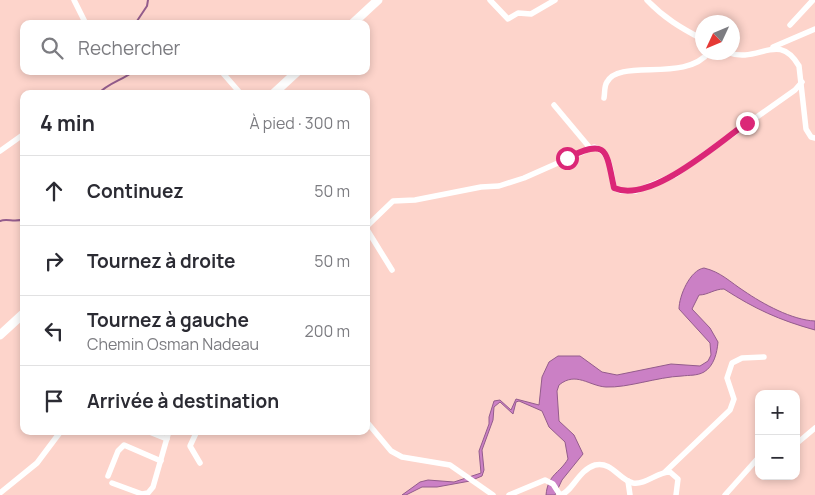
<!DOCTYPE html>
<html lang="fr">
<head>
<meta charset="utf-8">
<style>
  body { margin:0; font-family:Manrope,sans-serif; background:#f7f7f7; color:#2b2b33 }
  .controls { position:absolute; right:15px; bottom:15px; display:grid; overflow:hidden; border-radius:10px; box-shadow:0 2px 8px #0003 }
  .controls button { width:45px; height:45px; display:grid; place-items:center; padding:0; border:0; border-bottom:1px solid #e1e1e2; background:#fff; color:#2b2b33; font:25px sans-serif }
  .compass { position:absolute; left:695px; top:15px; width:45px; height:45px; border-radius:50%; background:#fff; box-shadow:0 2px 8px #0003; rotate:226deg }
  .stop { position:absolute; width:15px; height:15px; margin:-11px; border:4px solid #db2777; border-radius:50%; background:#fff }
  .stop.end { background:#db2777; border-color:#fff; box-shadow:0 1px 5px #0008 }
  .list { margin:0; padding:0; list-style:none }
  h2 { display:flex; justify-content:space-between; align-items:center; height:65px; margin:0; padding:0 20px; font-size:21px }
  h2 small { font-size:16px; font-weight:400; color:#7c7c81 }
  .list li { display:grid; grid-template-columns:32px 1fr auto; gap:15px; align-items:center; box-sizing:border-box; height:70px; padding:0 20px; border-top:1px solid #e1e1e2 }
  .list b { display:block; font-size:19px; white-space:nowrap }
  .list p { margin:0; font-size:16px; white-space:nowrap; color:#7c7c81 }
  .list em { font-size:16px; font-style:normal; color:#7c7c81 }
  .icon { flex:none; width:28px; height:28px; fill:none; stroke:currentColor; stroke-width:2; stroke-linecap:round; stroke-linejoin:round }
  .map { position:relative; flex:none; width:815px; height:495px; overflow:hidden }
  .search { position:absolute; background:#fff; box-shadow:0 2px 8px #0003; left:20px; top:20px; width:350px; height:55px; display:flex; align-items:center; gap:12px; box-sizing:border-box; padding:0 18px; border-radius:10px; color:#7c7c81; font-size:19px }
  .panel { position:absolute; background:#fff; box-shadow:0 2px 8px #0003; left:20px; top:90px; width:350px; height:345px; border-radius:10px }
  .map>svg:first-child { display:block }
  .water { fill:#cb80c5; stroke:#945c8c }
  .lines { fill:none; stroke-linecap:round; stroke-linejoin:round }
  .stream { stroke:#945c8c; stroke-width:2 }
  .minor { stroke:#fff; stroke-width:5.5 }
  .secondary { stroke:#fff; stroke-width:9 }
  .route { stroke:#db2777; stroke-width:6 }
</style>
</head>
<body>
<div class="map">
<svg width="815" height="495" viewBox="0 0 815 495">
  <rect width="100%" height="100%" fill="#fdd4cb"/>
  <path class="water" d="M704,268C721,272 730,282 744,291C763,304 792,320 815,321V330C779,320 755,309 724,289C714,289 708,295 699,295L692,309L710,328L718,342C717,353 714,366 704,372C697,376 689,375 682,376C657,377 628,388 606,387C589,386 576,371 559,385L557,391L559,421L574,435L583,454L562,480L555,495H546C548,474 559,474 568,459L565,442L549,427L542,411L519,401L516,402L513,414L500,402L494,407L493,420L482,450L484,470L482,476L470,481L437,487H422L406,495H402L420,482L428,480L454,482L481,473L479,451L489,424V417L494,401L500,400L511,410L516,399L539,405L542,377L549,362L558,356H580L602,372L617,375L671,364L700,366L708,361L711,355L710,343L679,309C679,296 690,270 704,268Z"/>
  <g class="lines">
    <g class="stream">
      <polyline points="135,24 147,6 148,0"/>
      <path d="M98,94C108,83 123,80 134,71"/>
      <path d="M0,221C7,218 15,223 24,219"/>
    </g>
    <g class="minor">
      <polyline points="74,0 86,24"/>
      <polyline points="490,0 508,19 518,13 531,14 555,0"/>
      <path d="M647,0C664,18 681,28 702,39"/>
      <polyline points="790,25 813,0"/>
      <polyline points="773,47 815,29"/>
      <path d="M727,52C758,65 778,30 799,66L806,129L811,137L815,138"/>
      <polyline points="221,71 241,94"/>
      <path d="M604,98C605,93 604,86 607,82C619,58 686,83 709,52"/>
      <polyline points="554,105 590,148"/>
      <polyline points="0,151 24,134"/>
      <path d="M366,227L393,201L415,200L481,187L499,186L524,178L594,147C611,152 611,172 614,188L621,191H636L675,175L795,90L802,82"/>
      <polyline points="366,228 392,270"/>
      <polyline points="366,421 391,451 402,457 450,465 493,495"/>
      <polyline points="147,431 167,439"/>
      <polyline points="197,431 190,446 200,463"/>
      <polyline points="796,444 815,428"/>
      <polyline points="665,472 730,410 734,399 727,378 732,363 742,358 764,357"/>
      <polyline points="108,476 118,451 124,445 161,461"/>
      <polyline points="628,481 630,495"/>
      <polyline points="112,483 142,494 148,493 153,487 169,431"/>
      <polyline points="0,493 37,463 61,431"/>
      <polyline points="509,495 545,480 553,484 560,495"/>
      <path d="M560,495C572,493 578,470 595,465C612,461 619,480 633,483C646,485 657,472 670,472L678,479L676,495"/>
      <polyline points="725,495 759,457"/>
    </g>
    <g class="secondary">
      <polyline points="352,24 378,0"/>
      <polyline points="273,94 298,71"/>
      <polyline points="0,335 24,313"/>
    </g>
  </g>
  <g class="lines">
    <path class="route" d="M567,158C608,138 606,150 614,188C651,204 716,144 747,123"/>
  </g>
</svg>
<div class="controls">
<button>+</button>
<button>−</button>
</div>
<svg class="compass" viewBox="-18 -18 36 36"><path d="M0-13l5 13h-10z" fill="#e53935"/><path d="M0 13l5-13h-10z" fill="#7c7c81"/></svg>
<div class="stop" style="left:567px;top:158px"></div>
<div class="stop end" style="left:747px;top:123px"></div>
<div class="search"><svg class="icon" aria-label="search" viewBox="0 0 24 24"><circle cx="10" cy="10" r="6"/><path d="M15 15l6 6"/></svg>Rechercher</div>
<section class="panel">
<h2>4 min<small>À pied · 300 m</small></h2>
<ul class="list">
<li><svg class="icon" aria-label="ahead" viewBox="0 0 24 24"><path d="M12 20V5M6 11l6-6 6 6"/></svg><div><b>Continuez</b></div><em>50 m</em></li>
<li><svg class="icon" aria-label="right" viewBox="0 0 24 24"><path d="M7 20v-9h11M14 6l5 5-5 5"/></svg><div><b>Tournez à droite</b></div><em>50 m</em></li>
<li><svg class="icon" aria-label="left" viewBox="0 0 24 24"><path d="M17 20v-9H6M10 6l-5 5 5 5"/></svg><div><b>Tournez à gauche</b><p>Chemin Osman Nadeau</p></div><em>200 m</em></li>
<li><svg class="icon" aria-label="arrive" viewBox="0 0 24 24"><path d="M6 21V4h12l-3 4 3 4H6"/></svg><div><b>Arrivée à destination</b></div></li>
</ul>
</section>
</div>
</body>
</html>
